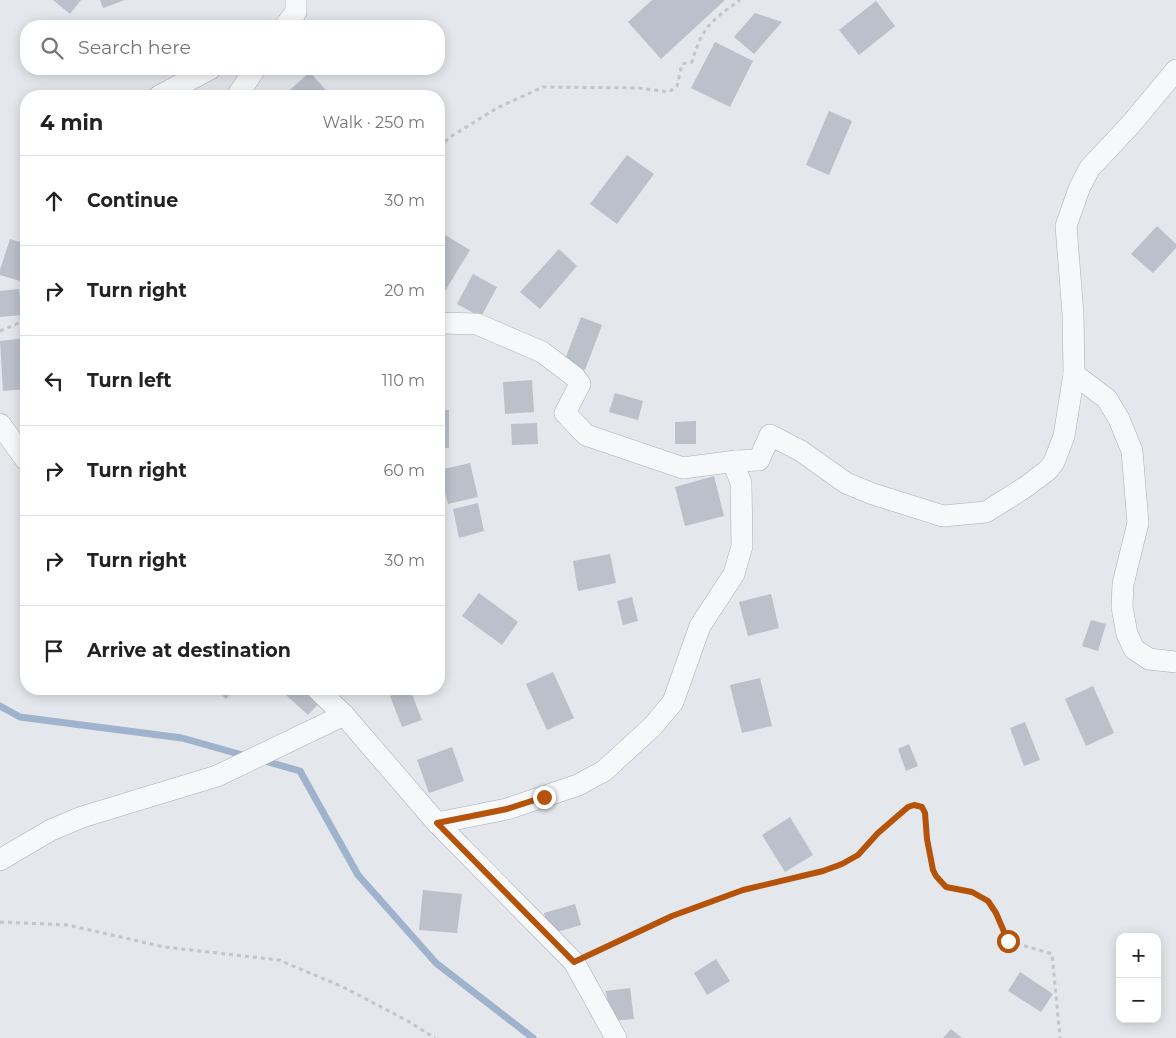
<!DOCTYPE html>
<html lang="en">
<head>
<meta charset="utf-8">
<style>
  body { margin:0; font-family:Montserrat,sans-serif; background:#f6f6f6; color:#222 }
  .controls { position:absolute; right:15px; bottom:15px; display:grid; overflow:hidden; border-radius:10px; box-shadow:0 2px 12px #0003 }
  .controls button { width:45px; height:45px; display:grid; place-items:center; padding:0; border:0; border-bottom:1px solid #e0e0e0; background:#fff; color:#222; font:25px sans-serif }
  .stop { position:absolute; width:15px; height:15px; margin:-11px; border:4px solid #b45309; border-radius:50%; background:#fff }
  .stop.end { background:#b45309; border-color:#fff; box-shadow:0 1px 5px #0008 }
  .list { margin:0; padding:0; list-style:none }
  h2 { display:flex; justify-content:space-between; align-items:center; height:65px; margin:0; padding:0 20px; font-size:21px }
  h2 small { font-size:16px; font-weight:400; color:#767676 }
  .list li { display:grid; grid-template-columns:32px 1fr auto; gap:15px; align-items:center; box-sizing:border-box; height:90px; padding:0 20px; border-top:1px solid #e0e0e0 }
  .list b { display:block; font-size:19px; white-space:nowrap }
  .list em { font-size:16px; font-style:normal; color:#767676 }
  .icon { flex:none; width:28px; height:28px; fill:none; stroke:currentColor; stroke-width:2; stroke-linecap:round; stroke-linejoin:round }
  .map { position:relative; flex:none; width:1176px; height:1038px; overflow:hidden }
  .search { position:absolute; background:#fff; box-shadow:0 2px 12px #0003; left:20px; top:20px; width:425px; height:55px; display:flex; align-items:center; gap:12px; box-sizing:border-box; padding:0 18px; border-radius:20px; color:#767676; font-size:19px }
  .panel { position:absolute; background:#fff; box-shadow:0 2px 12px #0003; left:20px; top:90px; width:425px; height:605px; border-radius:20px }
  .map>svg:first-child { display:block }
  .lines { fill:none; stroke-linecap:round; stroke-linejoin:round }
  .stream { stroke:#9fb4cc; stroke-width:7 }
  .building { fill:#bbc0ca }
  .street-casing { stroke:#a9aeb7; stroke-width:22 }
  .path { stroke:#c2c5cb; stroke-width:3; stroke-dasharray:4 4; stroke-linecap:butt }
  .street { stroke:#f7f8fa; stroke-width:21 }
  .route { stroke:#b45309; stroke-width:6 }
</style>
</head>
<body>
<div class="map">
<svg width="1176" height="1038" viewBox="0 0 1176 1038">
  <rect width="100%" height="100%" fill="#e4e7ec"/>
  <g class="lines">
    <g class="stream">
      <polyline points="0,706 20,717 182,738 246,756"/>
      <polyline points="261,760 300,771 358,875 436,963 533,1038"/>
    </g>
  </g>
  <g class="building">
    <polygon points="53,0 81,0 70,14"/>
    <polygon points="100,0 125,0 103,8"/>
    <polygon points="652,0 725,0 661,59 628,22"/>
    <polygon points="876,1 895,26 859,55 839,30"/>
    <polygon points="755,13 782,22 754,54 734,37"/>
    <polygon points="715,42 753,61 730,107 691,88"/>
    <polygon points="310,72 330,95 283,96"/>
    <polygon points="829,111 852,121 829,175 806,165"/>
    <polygon points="627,155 654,174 617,224 590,204"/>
    <polygon points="1157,226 1176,244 1176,248 1153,273 1131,254"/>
    <polygon points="445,235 470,250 439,301 439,245"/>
    <polygon points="10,239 26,244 26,262 20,281 0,275 0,270"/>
    <polygon points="559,249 577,266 540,309 520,292"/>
    <polygon points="473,274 497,287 481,317 457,304"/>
    <polygon points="19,289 22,315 0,317 0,291"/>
    <polygon points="581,317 602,325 585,370 564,362"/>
    <polygon points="26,338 26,389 3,391 0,341"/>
    <polygon points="439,373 442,373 443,395 439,395"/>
    <polygon points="532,380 534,412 505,414 503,382"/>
    <polygon points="615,393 643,401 638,420 609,412"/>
    <rect x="439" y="410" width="10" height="38"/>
    <polygon points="696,421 696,444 675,444 675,422"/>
    <polygon points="537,423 538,444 512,445 511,424"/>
    <polygon points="470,463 478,497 448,504 439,470"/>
    <polygon points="714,476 724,516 685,526 675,487"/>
    <polygon points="478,503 484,531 459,538 453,509"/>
    <polygon points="610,554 616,583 578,591 573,561"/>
    <polygon points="479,593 518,622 502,645 462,616"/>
    <polygon points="771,594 779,628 748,636 739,602"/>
    <polygon points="632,597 638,621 623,625 617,601"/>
    <polygon points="1091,620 1106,624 1098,651 1082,646"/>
    <polygon points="553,672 574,718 547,730 526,684"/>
    <polygon points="760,678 772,726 742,733 730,685"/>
    <polygon points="1093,686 1114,733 1086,746 1065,699"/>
    <polygon points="215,689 235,689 226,699"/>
    <polygon points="291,689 309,689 322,700 308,715 286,695"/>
    <polygon points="410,689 422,720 402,727 390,696"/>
    <polygon points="1025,722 1040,760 1024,766 1010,728"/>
    <polygon points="909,744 918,766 906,771 898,749"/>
    <polygon points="452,747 464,781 429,793 417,760"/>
    <polygon points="790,817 813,855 785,872 762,835"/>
    <polygon points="423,890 462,894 457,933 419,930"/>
    <polygon points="575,904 581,925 550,934 544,913"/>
    <polygon points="716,959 730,981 707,995 694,973"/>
    <polygon points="1020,972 1053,994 1041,1012 1008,991"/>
    <polygon points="630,988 634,1019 610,1021 606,991"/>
    <polygon points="951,1029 962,1038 943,1038"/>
  </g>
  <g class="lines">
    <defs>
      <g id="street">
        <polyline points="285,26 296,12 296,0"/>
        <polyline points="1176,70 1132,123 1089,169 1079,189 1066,226 1073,314 1074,374 1107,399 1119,419 1132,451 1138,523 1123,584 1122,607 1127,634 1134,649 1149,659 1176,662"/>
        <polyline points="159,96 210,69"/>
        <polyline points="237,96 255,69"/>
        <polyline points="439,323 477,324 542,352 575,377 580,384 565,413 586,435 683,468 736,461 759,460 770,435 801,451 846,483 873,494 943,516 986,512 1027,486 1048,470 1054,462 1064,436 1074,374"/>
        <polyline points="0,424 26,460"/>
        <polyline points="317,689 344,715 437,823 574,962 616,1038"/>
        <polyline points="437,823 507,809 578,785 604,771 653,726 673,702 700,626 734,574 742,546 741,483 735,467 736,461"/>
        <polyline points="0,860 51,830 82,817 217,776 344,715"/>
      </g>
    </defs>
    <use href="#street" class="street-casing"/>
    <g class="path">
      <path d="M439,147L450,137L497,108L543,87L639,88L669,92L677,86L682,64L692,62C702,27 711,21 740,0"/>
      <polyline points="0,331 26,320"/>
      <polyline points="0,922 68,925 164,947 279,960 343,987 406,1020 435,1038"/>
      <polyline points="593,953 673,916 743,890 823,871 842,864 858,855 878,833 908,807 914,805 922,807 925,813 927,839 933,870 936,876 946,887 972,892 988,901 996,913 1008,941 1052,954 1060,1038"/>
    </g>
    <use href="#street" class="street"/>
  </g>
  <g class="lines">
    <polyline class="route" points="544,797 507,809 437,823 574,962 672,916 743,890 823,871 842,864 858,855 878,833 908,807 914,805 922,807 925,813 927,839 933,870 936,876 946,887 972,892 988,901 996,913 1008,941"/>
  </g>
</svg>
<div class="controls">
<button>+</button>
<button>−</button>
</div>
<div class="stop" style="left:1008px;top:941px"></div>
<div class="stop end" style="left:544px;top:797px"></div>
<div class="search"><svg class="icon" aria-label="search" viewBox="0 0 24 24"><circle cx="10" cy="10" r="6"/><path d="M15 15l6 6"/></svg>Search here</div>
<section class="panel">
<h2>4 min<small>Walk · 250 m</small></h2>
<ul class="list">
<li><svg class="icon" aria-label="ahead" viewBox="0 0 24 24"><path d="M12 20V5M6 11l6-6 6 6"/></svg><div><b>Continue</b></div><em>30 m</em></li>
<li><svg class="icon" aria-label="right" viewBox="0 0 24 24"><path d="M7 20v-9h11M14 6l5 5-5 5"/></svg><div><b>Turn right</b></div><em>20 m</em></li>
<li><svg class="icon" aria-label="left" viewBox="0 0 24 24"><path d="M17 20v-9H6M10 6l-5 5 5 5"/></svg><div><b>Turn left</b></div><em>110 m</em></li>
<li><svg class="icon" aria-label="right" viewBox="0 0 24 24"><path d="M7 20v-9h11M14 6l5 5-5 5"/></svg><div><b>Turn right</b></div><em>60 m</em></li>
<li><svg class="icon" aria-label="right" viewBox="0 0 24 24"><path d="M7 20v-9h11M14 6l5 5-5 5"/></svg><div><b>Turn right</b></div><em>30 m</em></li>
<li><svg class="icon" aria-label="arrive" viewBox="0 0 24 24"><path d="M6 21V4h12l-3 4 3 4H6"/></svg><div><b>Arrive at destination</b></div></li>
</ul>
</section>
</div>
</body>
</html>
